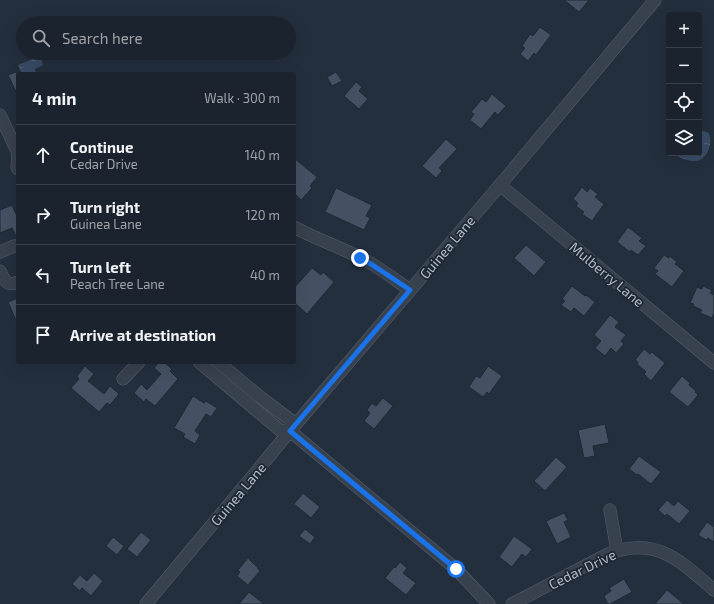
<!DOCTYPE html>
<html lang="en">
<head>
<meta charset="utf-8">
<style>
  body { margin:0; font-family:"Exo 2",sans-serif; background:#242b36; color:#f1f3f6 }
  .controls { position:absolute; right:12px; top:12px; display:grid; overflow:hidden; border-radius:4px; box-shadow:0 4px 16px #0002 }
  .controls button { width:36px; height:36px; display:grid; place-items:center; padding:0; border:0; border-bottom:1px solid #39404a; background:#1b232e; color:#f1f3f6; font:20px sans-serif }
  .stop { position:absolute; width:12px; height:12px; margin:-9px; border:3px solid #1a73e8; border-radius:50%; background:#fff }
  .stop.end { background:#1a73e8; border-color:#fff; box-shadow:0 1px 4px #0008 }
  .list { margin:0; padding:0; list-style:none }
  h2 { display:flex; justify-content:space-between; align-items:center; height:52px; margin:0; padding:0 16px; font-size:17px }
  h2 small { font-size:13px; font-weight:400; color:#a0a4aa }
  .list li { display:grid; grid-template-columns:26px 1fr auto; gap:12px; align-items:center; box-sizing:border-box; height:60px; padding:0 16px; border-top:1px solid #39404a }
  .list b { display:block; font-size:15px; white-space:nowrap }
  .list p { margin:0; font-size:13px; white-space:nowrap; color:#a0a4aa }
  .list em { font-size:13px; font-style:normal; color:#a0a4aa }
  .icon { flex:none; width:22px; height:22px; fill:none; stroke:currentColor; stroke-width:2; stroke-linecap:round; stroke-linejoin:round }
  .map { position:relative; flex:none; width:714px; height:604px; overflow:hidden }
  .search { position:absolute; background:#1b232e; box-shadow:0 4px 16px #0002; left:16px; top:16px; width:280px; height:44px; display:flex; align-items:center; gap:10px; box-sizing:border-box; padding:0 14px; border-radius:22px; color:#a0a4aa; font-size:15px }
  .panel { position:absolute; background:#1b232e; box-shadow:0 4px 16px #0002; left:16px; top:72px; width:280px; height:292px; border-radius:4px }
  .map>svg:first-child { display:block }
  .water { fill:url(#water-ripples) }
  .building { fill:#455162; stroke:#1f2835 }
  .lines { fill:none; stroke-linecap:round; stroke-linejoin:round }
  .minor-casing { stroke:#565f6c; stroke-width:13 }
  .minor { stroke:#38414e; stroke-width:12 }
  .route { stroke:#1a73e8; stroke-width:5 }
  .labels { text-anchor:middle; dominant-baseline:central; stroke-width:3.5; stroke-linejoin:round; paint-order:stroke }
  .street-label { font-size:14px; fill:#b4bcc9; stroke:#1d2633 }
</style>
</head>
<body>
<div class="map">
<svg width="714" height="604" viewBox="0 0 714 604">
  <defs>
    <pattern id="water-ripples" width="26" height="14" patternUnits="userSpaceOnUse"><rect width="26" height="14" fill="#394c67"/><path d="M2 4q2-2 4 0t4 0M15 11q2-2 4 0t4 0" fill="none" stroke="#53647b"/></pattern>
  </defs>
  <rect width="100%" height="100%" fill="#242f3e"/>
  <g class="water">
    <polygon points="40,56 43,65 35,69 36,74 22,74 18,65"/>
    <path d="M699,130C702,131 706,131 708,133C714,140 708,159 697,161C690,162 679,158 674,153H699Z"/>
  </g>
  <g class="building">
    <polygon points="564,0 589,0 579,12"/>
    <polygon points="540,27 551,35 536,55 534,53 528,61 520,54 525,48 522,46 530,34 533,36"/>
    <polygon points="16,72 18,77 18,96 8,75"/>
    <polygon points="336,72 342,81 332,86 327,77"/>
    <polygon points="356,82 362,87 359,91 368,99 359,109 344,96"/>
    <polygon points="492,94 506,106 498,115 495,112 481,129 470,120 474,114 471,112 482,99 486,102"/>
    <polygon points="446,139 457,149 439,168 442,171 436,178 422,166"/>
    <polygon points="294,158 317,177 310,186 312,188 301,200 294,193"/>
    <polygon points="582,187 587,192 590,188 598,194 595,197 604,204 592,221 582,214 584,212 576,206 578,203 573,199"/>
    <polygon points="336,188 372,205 366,216 370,218 364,230 325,212"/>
    <polygon points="12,205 18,218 18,238 17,238 12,228 0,233 0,210"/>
    <polygon points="628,227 642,238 639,241 646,246 638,255 631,250 630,252 617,242"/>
    <polygon points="526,245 546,262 534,276 514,258"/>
    <polygon points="664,255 669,258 670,256 677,262 675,264 684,271 672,287 655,274 658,271 654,268"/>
    <polygon points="312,268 321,275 323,272 334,282 307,314 294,302 294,288"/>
    <polygon points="572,286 585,296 586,295 595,302 584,316 574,308 571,312 561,305 565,301 562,299"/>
    <polygon points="703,286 712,290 710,293 714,295 714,313 712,318 700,313 702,310 693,306 694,304 690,303 697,287 702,289"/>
    <polygon points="18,298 18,325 8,302"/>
    <polygon points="610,315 619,322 615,327 626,335 621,341 624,344 616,353 611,348 605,356 595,348 601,341 594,335"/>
    <polygon points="644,349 650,354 652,352 665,363 651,381 644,374 646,372 637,364 638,362 635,360"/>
    <polygon points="159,362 164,362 172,369 170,371 178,379 155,406 146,399 144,402 134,393 141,384 147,390 161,374 154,368"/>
    <polygon points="85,366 94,374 88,381 104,394 110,386 119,394 110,405 107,403 99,412 71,388 79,379 77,376"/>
    <polygon points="488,366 502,376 489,394 487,392 483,397 469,387 476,376 480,378"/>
    <polygon points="682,376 690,383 689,385 696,391 695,392 698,395 688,407 669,392"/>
    <polygon points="193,396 204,403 206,401 217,408 211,417 206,414 195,431 200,435 195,444 183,437 185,434 174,428"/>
    <polygon points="383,398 393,406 374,429 364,421 370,413 367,410 372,403 376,406"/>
    <polygon points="605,424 609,443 593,446 595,456 584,458 578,430"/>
    <polygon points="639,456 661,472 651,484 638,474 637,475 629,469"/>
    <polygon points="556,457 567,467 545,491 534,481"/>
    <polygon points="303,493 320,507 311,518 294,504"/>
    <polygon points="667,500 674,506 678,501 690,511 679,524 667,514 665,516 658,510"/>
    <polygon points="564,513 568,520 564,522 571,537 557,544 546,521"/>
    <polygon points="707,522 714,527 714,542 708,538 706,540 698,535"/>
    <polygon points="305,529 315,537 310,544 299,536"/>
    <polygon points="141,532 151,540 137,557 127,549"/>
    <polygon points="514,536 532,549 526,557 522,554 512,567 499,557"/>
    <polygon points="113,537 124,546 117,555 106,546"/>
    <polygon points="248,558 258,568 258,569 260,571 248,585 237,576 240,572 238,570"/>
    <polygon points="400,562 407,568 403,573 416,583 406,595 385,578 394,567 395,568"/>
    <polygon points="94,573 103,581 91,596 82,588 80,591 72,584 80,575 87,581"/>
    <polygon points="624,579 632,592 610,604 608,604 604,596 611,591 609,588"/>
    <polygon points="667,590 673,595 684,604 655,604"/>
    <polygon points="249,592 264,604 239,604"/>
  </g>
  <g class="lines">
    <defs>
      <g id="minor">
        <polyline points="0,115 18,153"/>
        <polyline points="18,152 17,167 18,169"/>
        <polyline points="500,185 714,363"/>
        <path d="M294,227C319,241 347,249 372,264C385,272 397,281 410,290"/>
        <polyline points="0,252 14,246 18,246"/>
        <path d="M0,271C4,280 7,287 18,282"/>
        <polyline points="199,362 281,431 290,431"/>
        <polyline points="218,362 260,397 292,421 290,431"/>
        <polyline points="123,379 139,362"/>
        <polyline points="290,431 456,569 489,604"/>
        <polyline points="610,510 617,551"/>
        <polyline points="146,604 290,431 500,185 655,0"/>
        <path d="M512,604L608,554C656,535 680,561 714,590"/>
      </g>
    </defs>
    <use href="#minor" class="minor-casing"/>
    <use href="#minor" class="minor"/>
  </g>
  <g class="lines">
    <polyline class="route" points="360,258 371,264 410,290 290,431 456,569"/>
  </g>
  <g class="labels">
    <g class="street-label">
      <text transform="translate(447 247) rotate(-50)">Guinea Lane</text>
      <text transform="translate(607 274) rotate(40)">Mulberry Lane</text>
      <text transform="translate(238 494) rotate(-50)">Guinea Lane</text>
      <text transform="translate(582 569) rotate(-26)">Cedar Drive</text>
    </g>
  </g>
</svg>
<div class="controls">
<button>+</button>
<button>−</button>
<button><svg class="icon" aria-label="locate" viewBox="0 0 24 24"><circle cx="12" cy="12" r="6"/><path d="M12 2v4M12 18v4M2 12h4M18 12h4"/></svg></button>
<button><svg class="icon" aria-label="layers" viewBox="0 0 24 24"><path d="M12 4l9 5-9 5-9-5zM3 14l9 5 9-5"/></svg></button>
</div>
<div class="stop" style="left:456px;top:569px"></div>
<div class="stop end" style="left:360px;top:258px"></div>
<div class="search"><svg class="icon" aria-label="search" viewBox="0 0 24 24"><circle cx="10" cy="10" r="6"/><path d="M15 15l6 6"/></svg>Search here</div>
<section class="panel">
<h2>4 min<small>Walk · 300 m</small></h2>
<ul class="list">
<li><svg class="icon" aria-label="ahead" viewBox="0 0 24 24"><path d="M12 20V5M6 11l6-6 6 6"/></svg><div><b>Continue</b><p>Cedar Drive</p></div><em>140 m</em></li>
<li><svg class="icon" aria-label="right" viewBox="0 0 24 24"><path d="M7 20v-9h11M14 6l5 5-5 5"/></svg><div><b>Turn right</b><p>Guinea Lane</p></div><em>120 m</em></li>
<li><svg class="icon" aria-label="left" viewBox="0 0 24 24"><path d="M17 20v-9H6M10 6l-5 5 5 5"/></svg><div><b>Turn left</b><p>Peach Tree Lane</p></div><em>40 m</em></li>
<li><svg class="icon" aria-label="arrive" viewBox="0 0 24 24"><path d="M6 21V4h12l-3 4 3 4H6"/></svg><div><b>Arrive at destination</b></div></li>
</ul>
</section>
</div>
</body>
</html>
